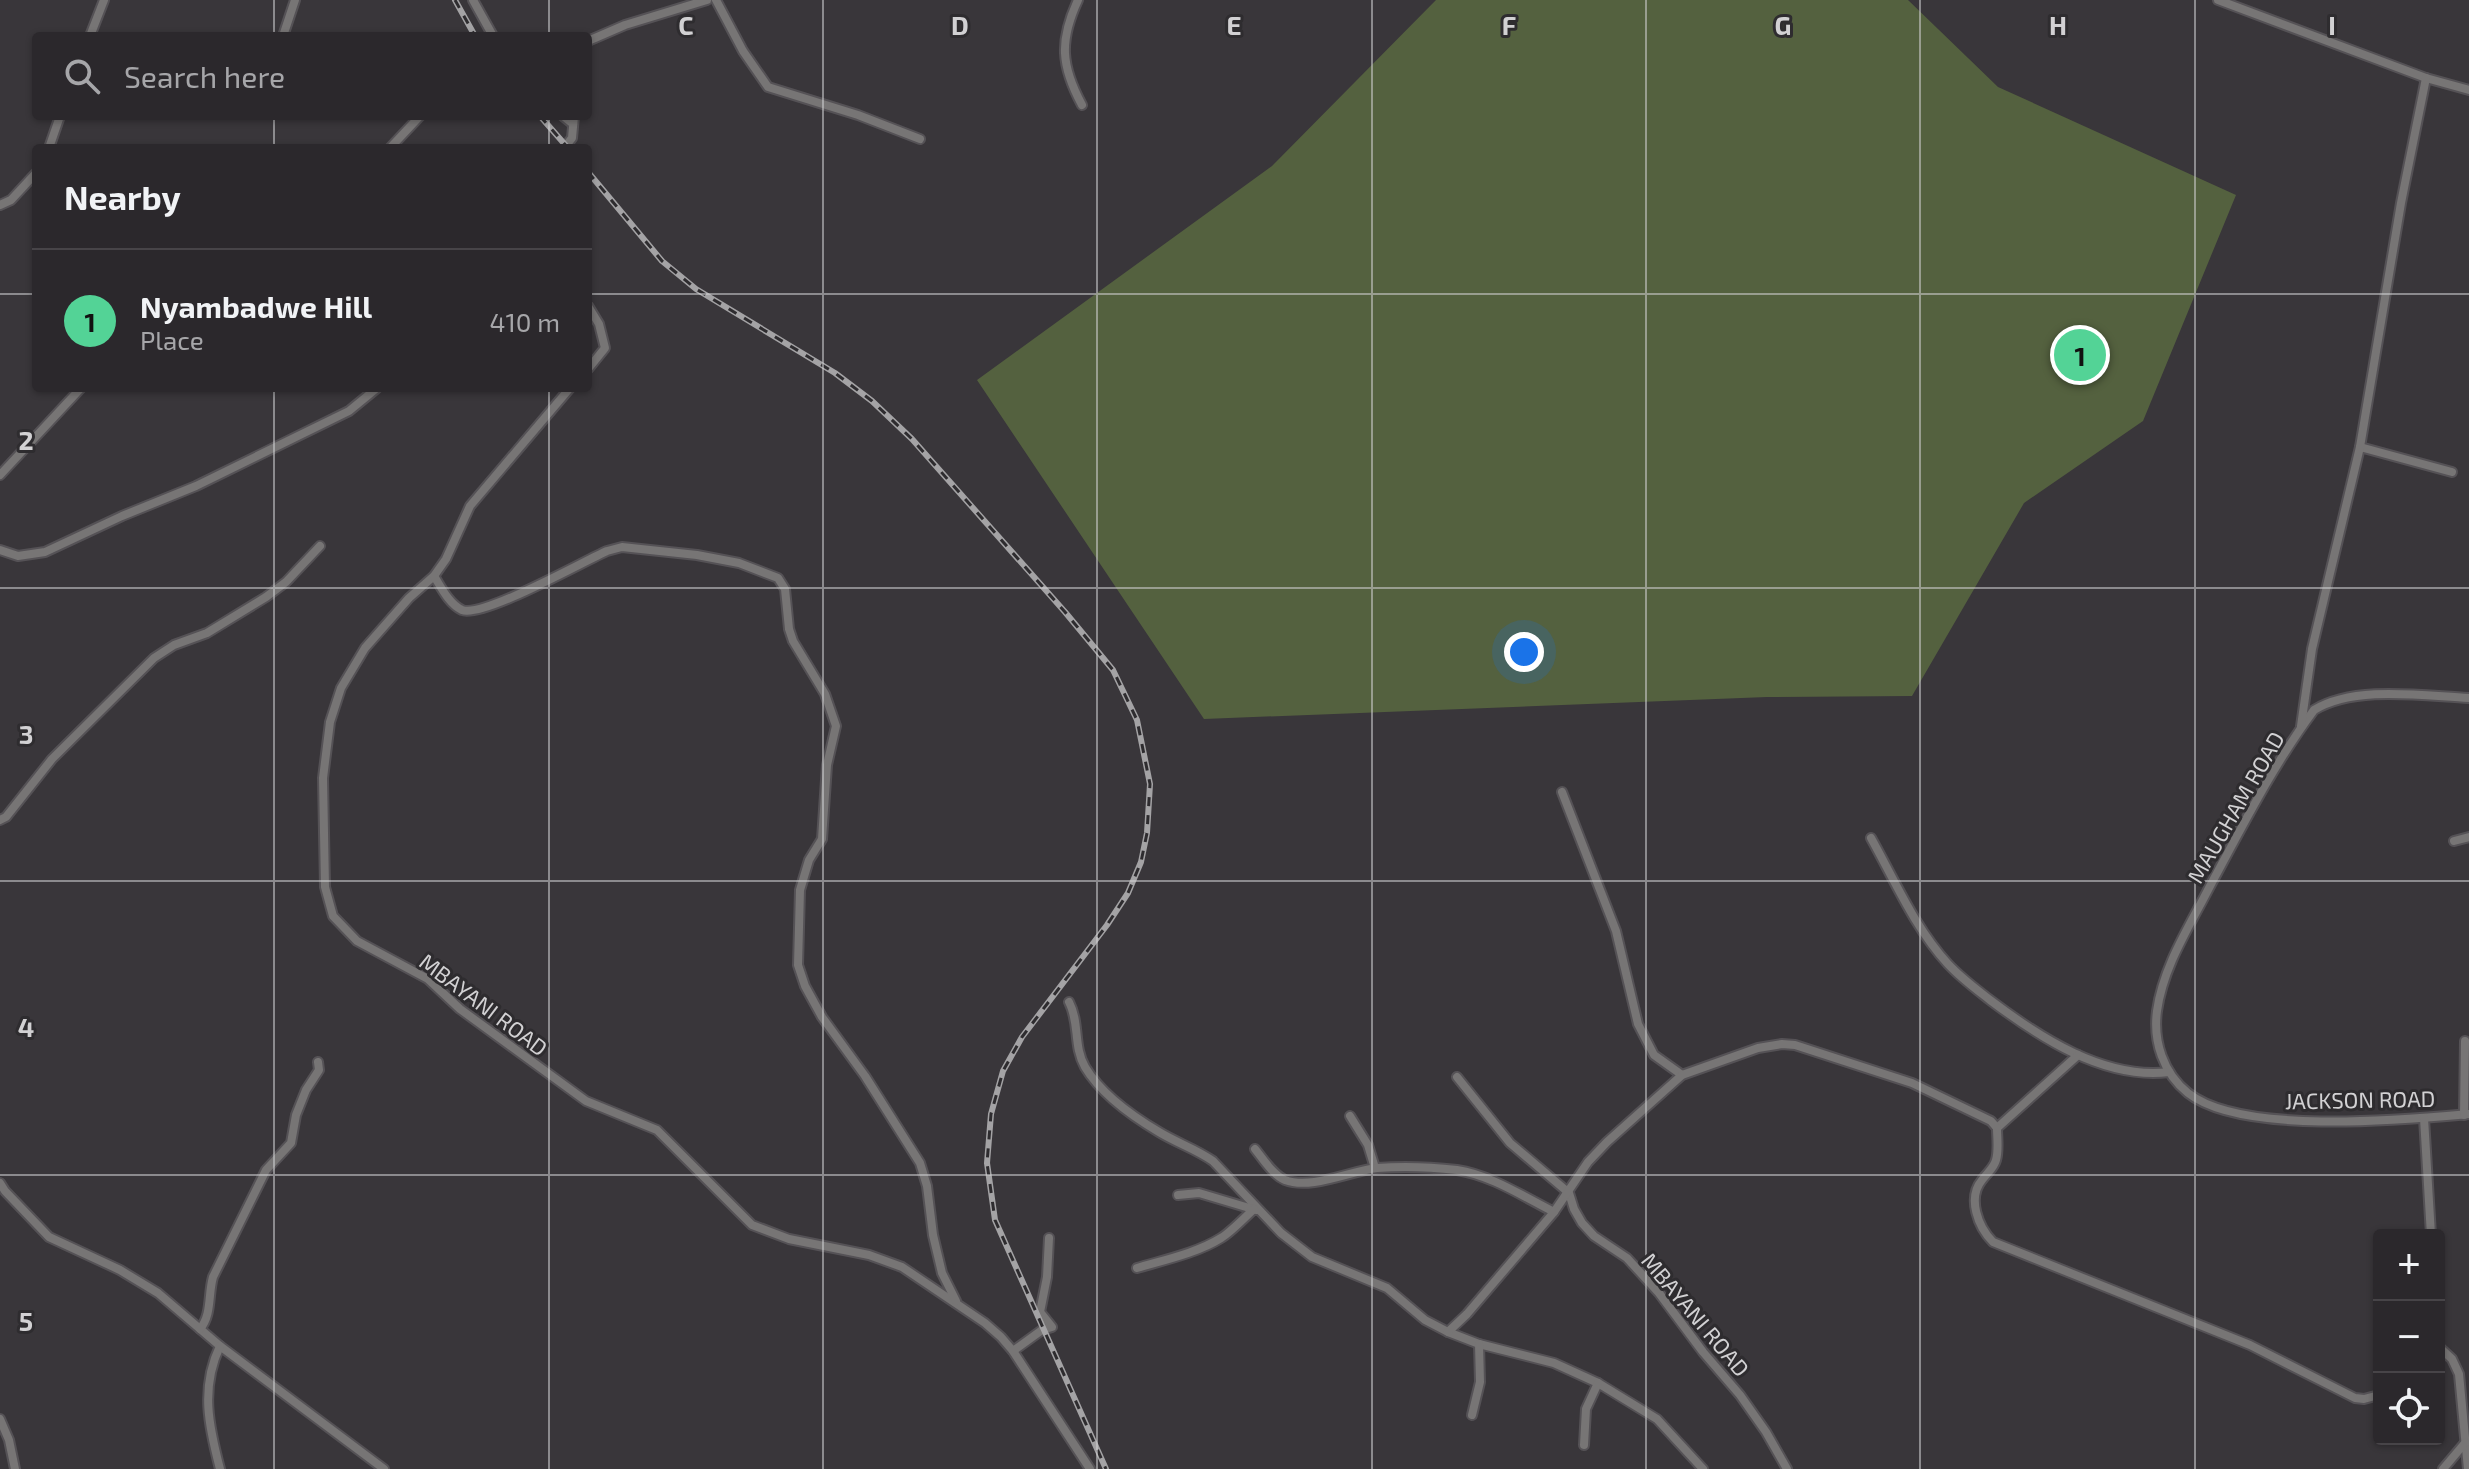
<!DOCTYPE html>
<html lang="en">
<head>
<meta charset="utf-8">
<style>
  body { margin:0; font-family:"Exo 2",sans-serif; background:#373438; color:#f1f3f6 }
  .controls { position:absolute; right:24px; bottom:24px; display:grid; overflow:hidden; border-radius:8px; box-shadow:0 2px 6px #0004 }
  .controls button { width:72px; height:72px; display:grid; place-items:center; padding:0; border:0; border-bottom:2px solid #474448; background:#2b282c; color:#f1f3f6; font:40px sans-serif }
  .you { position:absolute; left:1524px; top:652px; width:28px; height:28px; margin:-20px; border:6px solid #fff; border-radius:50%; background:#1a73e8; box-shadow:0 0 0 12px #1a73e833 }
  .badge { display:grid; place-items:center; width:52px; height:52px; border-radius:50%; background:#53d396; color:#111; font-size:26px; font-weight:700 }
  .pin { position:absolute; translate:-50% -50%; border:4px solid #fff; box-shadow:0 2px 8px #0006 }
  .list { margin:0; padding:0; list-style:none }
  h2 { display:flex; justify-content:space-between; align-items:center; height:104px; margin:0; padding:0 32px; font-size:34px }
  h2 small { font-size:26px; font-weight:400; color:#a6a6a9 }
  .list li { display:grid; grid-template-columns:52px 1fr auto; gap:24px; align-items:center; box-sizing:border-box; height:144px; padding:0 32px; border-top:2px solid #474448 }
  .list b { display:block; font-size:30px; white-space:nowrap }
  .list p { margin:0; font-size:26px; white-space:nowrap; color:#a6a6a9 }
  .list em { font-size:26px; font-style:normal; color:#a6a6a9 }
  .icon { flex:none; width:44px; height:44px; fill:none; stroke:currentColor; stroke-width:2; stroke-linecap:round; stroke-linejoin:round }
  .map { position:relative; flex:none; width:2469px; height:1469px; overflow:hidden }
  .search { position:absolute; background:#2b282c; box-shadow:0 2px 6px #0004; left:32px; top:32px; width:560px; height:88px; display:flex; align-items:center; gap:20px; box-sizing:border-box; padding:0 28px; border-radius:8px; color:#a6a6a9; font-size:30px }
  .panel { position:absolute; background:#2b282c; box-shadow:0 2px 6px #0004; left:32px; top:144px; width:560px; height:248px; border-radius:8px }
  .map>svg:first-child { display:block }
  .green { fill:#54613f }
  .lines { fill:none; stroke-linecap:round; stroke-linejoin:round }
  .street-casing { stroke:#555256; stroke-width:12 }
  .street { stroke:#777575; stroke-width:8 }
  .rail-casing { stroke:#a4a3a5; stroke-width:6 }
  .rail { stroke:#2e2c2f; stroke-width:3; stroke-dasharray:9; stroke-linecap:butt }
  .grid { fill:none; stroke:#d2d1d3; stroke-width:2; stroke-opacity:0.55 }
  .labels { text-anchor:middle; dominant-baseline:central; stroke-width:6; stroke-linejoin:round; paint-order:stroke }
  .street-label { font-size:22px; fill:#d2d1d3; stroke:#2e2c2f }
  .grid-label { font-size:26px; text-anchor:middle; font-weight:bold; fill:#d2d1d3; stroke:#2e2c2f; stroke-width:6; stroke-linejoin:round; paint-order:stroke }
</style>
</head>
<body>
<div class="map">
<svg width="2469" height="1469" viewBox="0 0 2469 1469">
  <rect width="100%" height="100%" fill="#39363a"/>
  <polygon class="green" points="1436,0 1908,0 1998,87 2236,195 2143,421 2024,503 1912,696 1767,697 1204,719 977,380 1272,166"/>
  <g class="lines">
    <defs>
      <g id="street">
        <polyline points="473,0 493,36"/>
        <polyline points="716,0 743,51 768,87 858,115 920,139"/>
        <path d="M1078,0C1059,41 1061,66 1082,105"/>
        <polyline points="2218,0 2426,78 2469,90"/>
        <polyline points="90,36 104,0"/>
        <polyline points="283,36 295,0"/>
        <polyline points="588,41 625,25 707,0"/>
        <polyline points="563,116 573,124"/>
        <polyline points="49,148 60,116"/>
        <polyline points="390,148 420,116"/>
        <polyline points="564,148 572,138 574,116"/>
        <polyline points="0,205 11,200 36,173"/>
        <polyline points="588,306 599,324 605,348 588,369"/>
        <polyline points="570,388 470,506 446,559 434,576 409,598 365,648 341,688 330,722 323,778 325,887 333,916 357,941 428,979 460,1009 586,1101 657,1130 752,1225 789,1239 869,1255 902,1267 985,1323 1001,1337 1013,1351 1090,1469"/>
        <polyline points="2360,447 2452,472"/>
        <polyline points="0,475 81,388"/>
        <polyline points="0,550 18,556 45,552 122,516 196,486 349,411 377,388"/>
        <path d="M434,576C441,587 449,604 462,610C483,618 582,562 607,551L622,547L697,555L739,563L778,578L785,589L789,629L793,641L825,694L836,726L827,765L822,839L809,860L800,890L798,965L805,986L822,1017L865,1076L920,1163L927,1186L933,1235L942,1273L956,1301"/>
        <path d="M2469,698C2423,696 2355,685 2314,710C2273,765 2242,827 2209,888C2189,927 2163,967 2157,1011C2153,1041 2163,1073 2188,1093C2241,1135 2402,1120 2469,1114"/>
        <polyline points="2301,726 2312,649 2360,447 2401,203 2426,78"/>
        <polyline points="1562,792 1616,931 1638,1024 1654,1055 1682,1075"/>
        <polyline points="0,820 6,817 52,759 154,658 174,645 207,633 266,597 286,582 320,546"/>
        <path d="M1871,838C1895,881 1915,928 1948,964C1961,978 1976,989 1990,1000C2039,1037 2104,1080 2169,1072"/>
        <polyline points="2454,841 2469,837"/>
        <path d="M1069,1002C1080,1023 1073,1046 1085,1067C1101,1094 1132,1116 1159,1132C1177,1143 1196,1149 1213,1161L1281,1233L1312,1257L1387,1288L1425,1320L1448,1332L1479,1344L1554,1363L1598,1383L1657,1419L1703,1469"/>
        <polyline points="1457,1077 1510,1143 1569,1193 1574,1209 1582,1223 1594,1236 1627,1258 1659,1293 1703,1352 1740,1395 1766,1432 1787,1469"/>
        <polyline points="2464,1115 2465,1041"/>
        <polyline points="1350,1116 1368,1145 1375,1168"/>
        <polyline points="2424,1118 2431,1235"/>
        <polyline points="1997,1128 2078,1055"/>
        <path d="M1255,1149C1263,1159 1273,1175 1285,1180C1311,1190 1350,1171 1377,1168C1403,1166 1431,1167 1457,1170C1491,1175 1524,1197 1554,1212"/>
        <polyline points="0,1183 5,1191 49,1237 120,1270 158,1293 220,1346 384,1469"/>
        <polyline points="1178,1195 1199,1193 1256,1210"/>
        <path d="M1137,1268C1164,1260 1197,1253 1221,1238C1231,1232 1244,1218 1254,1209"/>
        <path d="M200,1329C212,1315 208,1294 213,1277L266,1170L291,1143L296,1115L306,1090L319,1070L318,1062"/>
        <path d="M1448,1332L1467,1314L1554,1212L1588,1162L1607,1142L1682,1075L1758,1048L1782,1044L1795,1045L1912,1083L1991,1121L1997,1128C1997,1138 1999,1150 1996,1160C1994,1168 1987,1173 1982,1180C1967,1198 1978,1227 1993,1242L2250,1345L2355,1398L2364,1399L2379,1395"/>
        <path d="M220,1346C200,1388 209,1427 220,1469"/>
        <polyline points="2439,1347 2452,1359 2459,1374 2468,1469"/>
        <polyline points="1013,1351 1042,1330 1052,1327 1040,1312 1047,1277 1049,1238"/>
        <polyline points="1472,1415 1480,1382 1479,1344"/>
        <polyline points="0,1419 9,1440 15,1469"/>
        <polyline points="1584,1445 1586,1409 1598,1383"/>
        <polyline points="2443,1469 2465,1443"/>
      </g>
    </defs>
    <use href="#street" class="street-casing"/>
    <use href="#street" class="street"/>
    <defs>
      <g id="rail">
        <polyline points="455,0 475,36"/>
        <polyline points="540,116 568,148"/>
        <polyline points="588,172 662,261 696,289 835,373 872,401 912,439 1065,612 1113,670 1137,720 1150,784 1147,833 1141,862 1128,893 1107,925 1022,1037 1003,1071 991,1114 987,1163 995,1220 1106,1469"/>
      </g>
    </defs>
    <use href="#rail" class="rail-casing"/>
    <use href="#rail" class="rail"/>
  </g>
  <path class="grid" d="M274,0V36M549,0V36M823,0V1469M1097,0V1469M1372,0V1469M1646,0V1469M1920,0V1469M2195,0V1469M274,116V148M549,116V148M0,294H36M588,294H2469M274,388V1469M549,388V1469M0,588H2469M0,881H2469M0,1175H2469"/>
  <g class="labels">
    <g class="street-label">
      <text transform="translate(2235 807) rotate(-60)">MAUGHAM ROAD</text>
      <text transform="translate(484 1004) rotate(37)">MBAYANI ROAD</text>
      <text transform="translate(2360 1099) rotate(-1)">JACKSON ROAD</text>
      <text transform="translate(1696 1314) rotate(50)">MBAYANI ROAD</text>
    </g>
  </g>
  <g class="grid-label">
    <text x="686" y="35">C</text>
    <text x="960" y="35">D</text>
    <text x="1234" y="35">E</text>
    <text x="1509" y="35">F</text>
    <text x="1783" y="35">G</text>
    <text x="2058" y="35">H</text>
    <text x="2332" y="35">I</text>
    <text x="26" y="450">2</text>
    <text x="26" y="744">3</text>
    <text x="26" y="1037">4</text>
    <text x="26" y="1331">5</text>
  </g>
</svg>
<div class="controls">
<button>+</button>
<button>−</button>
<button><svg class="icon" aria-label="locate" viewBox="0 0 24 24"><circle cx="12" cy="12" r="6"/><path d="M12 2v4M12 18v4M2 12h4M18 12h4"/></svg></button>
</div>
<div class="you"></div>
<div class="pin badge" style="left:2080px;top:355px">1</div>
<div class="search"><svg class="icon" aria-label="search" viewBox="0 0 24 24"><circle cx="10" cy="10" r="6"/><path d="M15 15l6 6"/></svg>Search here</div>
<section class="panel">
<h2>Nearby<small></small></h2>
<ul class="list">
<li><span class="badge">1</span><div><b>Nyambadwe Hill</b><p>Place</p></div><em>410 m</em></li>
</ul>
</section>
</div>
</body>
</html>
